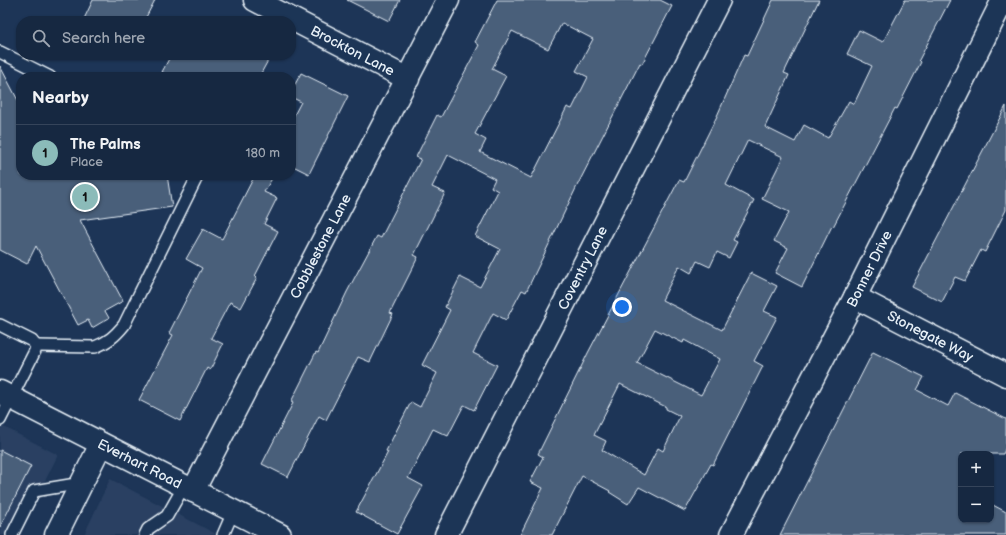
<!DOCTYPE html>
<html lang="en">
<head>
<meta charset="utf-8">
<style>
  body { margin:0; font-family:"Balsamiq Sans",sans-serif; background:#23344c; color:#f1f3f6 }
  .controls { position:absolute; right:12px; bottom:12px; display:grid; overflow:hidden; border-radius:8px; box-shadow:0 1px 3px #0004 }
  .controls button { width:36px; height:36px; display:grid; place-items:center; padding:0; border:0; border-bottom:1px solid #35445a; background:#162841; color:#f1f3f6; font:20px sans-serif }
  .you { position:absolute; left:622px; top:307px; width:14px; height:14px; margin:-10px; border:3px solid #fff; border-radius:50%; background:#1a73e8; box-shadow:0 0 0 6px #1a73e833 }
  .badge { display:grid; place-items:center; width:26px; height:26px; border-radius:50%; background:#8bbbb9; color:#111; font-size:13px; font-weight:700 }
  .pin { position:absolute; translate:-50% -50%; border:2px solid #fff; box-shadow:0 1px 4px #0006 }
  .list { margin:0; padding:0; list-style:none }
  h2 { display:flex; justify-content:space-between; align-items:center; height:52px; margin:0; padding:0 16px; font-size:17px }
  h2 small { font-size:13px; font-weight:400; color:#9ea6b1 }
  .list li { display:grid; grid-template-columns:26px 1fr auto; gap:12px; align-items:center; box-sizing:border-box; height:56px; padding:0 16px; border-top:1px solid #35445a }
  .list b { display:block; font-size:15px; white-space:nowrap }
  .list p { margin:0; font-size:13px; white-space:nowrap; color:#9ea6b1 }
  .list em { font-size:13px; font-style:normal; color:#9ea6b1 }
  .icon { flex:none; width:22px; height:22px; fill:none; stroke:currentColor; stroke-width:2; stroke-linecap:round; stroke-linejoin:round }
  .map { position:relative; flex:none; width:1006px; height:535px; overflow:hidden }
  .search { position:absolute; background:#162841; box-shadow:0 1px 3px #0004; left:16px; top:16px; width:280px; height:44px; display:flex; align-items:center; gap:10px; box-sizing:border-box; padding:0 14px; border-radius:16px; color:#9ea6b1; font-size:15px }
  .panel { position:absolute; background:#162841; box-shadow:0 1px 3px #0004; left:16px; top:72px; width:280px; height:108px; border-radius:16px }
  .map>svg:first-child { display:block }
  .built { fill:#2a4162 }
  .building { fill:#495e7a; stroke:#e8f1f8; fill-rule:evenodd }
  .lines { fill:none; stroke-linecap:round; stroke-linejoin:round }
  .lane-casing { stroke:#e8f1f8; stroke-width:14 }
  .street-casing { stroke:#e8f1f8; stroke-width:25 }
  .secondary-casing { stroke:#e8f1f8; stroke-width:25 }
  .lane { stroke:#1d3557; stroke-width:11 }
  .street { stroke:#1d3557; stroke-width:22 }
  .secondary { stroke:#1d3557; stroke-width:22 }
  .labels { text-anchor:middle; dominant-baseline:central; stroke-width:3.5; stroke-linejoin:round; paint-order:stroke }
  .street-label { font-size:14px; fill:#e8f1f8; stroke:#1d3557 }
</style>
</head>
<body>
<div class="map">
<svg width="1006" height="535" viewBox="0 0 1006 535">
  <rect width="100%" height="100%" fill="#1d3557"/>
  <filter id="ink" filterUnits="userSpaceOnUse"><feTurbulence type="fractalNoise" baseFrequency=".025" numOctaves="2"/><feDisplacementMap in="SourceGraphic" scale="8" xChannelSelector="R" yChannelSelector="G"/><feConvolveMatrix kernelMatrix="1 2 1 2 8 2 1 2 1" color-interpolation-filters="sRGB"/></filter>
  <g filter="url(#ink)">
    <g class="built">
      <polygon points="0,425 58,455 18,535 0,535"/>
      <polygon points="110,479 218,535 84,535"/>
    </g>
    <g class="building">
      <polygon points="93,0 155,0 144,21 83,21"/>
      <polygon points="347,0 400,0 389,21"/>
      <path d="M497,0H660L672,6L642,64L640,63L577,186L526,292L522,290L506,320L493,313L473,353L497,365L474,410L464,405L448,436L433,429L408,478L423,486L397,534L356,512L388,452L386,451L411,402L420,407L437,373L422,365L450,310L445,307L460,277L480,287L500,249L475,236L498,191L491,187L495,179L448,155L432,187L445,193L414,255L418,257L390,313L393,314L370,362L358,357L326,420L319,416L288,477L262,464L293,403L291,402L316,352L318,353L347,292L377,236L381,238L421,159L416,157L437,115L441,117L479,45L475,42ZM562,23L593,39L576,71L588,77L572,109L567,107L531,178L480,152L486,140L475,134L506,76L492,69L512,31L548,49Z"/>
      <path d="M773,0H819L784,73L789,75L765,127L795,142L804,125L828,138L849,101L854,104L872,66L847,54L859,30L883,42L905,0H950L919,60L921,62L897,109L895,108L833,227L832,226L802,287L775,273L788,248L774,241L789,212L762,199L783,157L748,140L726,185L754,200L733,240L737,242L729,258L717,252L710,267L697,261L691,273L679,266L662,300L722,330L751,273L777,286L764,311L777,317L754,361L763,366L713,465L711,464L685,511L639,487L628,504L609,492L610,491L582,476L552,535H520L543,488L530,482L543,457L538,454L588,353L658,220L679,180L684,182L717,116L744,55L747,56ZM655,329L683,343L684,340L720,359L701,395L637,363ZM620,384L666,407V409L680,416L663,451L658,448L644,475L602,450L606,441L594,435Z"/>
      <polygon points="171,55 271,55 259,77 171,77 162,72"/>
      <polygon points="0,66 21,106 21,175 167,175 172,207 80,220 123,301 105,311 109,318 92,328 88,320 78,325 36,246 27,264 0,250"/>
      <polygon points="301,73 348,96 309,174 291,165 291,121 301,102 291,97 291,92"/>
      <polygon points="1006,106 1006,210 985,252 981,250 965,281 955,277 942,302 912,287"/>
      <polygon points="255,175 274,175 264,192 277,198 264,224 278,231 255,276 257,278 241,308 230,302 211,338 223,344 210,370 207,368 180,421 139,400 173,335 169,333 202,268 186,259 203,229 222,239"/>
      <polygon points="873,352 924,377 917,390 948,406 955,393 1006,419 1006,447 1003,454 961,454 961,520 991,520 991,504 1006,512 1006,535 780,535"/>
      <polygon points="0,450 31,466 0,527"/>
    </g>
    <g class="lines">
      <defs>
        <g id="lane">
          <polyline points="0,52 50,77"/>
          <polyline points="0,325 32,341 36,346 35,351 0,420"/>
          <path d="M36,346L95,347C108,342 115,336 124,325L198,175"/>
          <polyline points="12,535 34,491 82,483"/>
          <polyline points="145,535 148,529 167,516 184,486"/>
          <polyline points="223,535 233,512"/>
        </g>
        <g id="street">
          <path id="s1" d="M255,0L408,79"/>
          <path id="s2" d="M855,297L1006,375"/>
          <path id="s3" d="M193,491L448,0"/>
          <polyline points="56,535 101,444"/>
          <path id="s4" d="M446,535L719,0"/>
        </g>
        <g id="secondary">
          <path id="s5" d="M0,392L280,535"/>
          <path id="s6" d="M731,535L855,297L1003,0"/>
        </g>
      </defs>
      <use href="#lane" class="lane-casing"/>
      <use href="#street" class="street-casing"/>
      <use href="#secondary" class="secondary-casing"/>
      <use href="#lane" class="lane"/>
      <use href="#street" class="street"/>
      <use href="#secondary" class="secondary"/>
    </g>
  </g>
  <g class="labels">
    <g class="street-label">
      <text stroke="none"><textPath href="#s1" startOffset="110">Brockton Lane</textPath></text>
      <text stroke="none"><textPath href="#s3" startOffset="276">Cobblestone Lane</textPath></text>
      <text stroke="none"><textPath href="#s4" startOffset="300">Coventry Lane</textPath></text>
      <text stroke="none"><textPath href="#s6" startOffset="300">Bonner Drive</textPath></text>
      <text stroke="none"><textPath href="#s2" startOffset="85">Stonegate Way</textPath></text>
      <text stroke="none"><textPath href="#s5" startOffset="157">Everhart Road</textPath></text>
    </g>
  </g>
</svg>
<div class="controls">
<button>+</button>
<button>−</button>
</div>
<div class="you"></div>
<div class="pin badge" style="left:85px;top:197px">1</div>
<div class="search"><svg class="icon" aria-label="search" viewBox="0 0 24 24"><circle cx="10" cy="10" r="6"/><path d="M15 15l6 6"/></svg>Search here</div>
<section class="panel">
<h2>Nearby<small></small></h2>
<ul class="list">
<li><span class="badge">1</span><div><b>The Palms</b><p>Place</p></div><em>180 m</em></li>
</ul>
</section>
</div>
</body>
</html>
